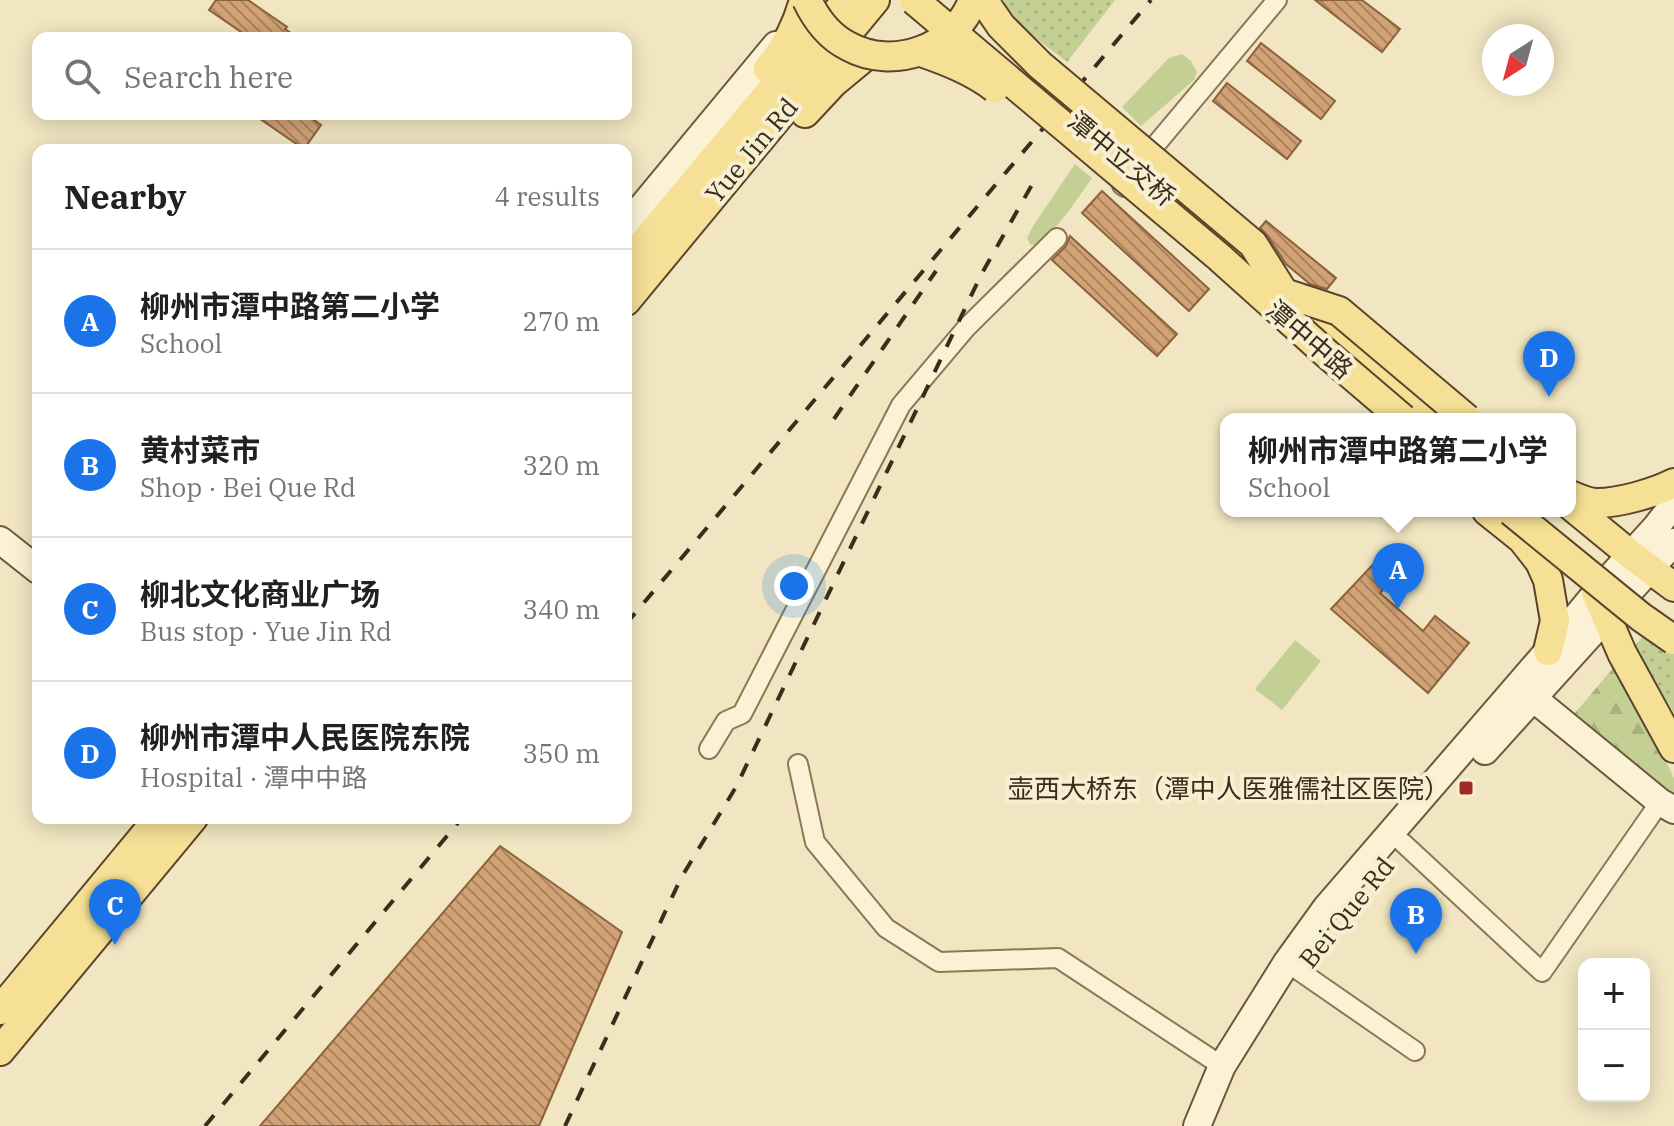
<!DOCTYPE html>
<html lang="en">
<head>
<meta charset="utf-8">
<style>
  body { margin:0; font-family:"IBM Plex Serif","Noto Sans SC",serif; background:#f6f6f6; color:#202124 }
  .controls { position:absolute; right:24px; bottom:24px; display:grid; overflow:hidden; border-radius:16px; box-shadow:0 4px 20px #0003 }
  .controls button { width:72px; height:72px; display:grid; place-items:center; padding:0; border:0; border-bottom:2px solid #e0e0e0; background:#fff; color:#202124; font:40px sans-serif }
  .compass { position:absolute; left:1482px; top:24px; width:72px; height:72px; border-radius:50%; background:#fff; box-shadow:0 4px 20px #0003; rotate:216deg }
  .you { position:absolute; left:794px; top:586px; width:28px; height:28px; margin:-20px; border:6px solid #fff; border-radius:50%; background:#1a73e8; box-shadow:0 0 0 12px #1a73e833 }
  .badge { display:grid; place-items:center; width:52px; height:52px; border-radius:50%; background:#1a73e8; color:#fff; font-size:26px; font-weight:700 }
  .pin { position:absolute; translate:-50% -66px; filter:drop-shadow(0 2px 4px #0008) }
  .pin::after { content:''; position:absolute; top:42px; width:28px; height:24px; background:inherit; clip-path:polygon(0 0,100% 0,50% 100%) }
  .popup { position:absolute; left:1220px; top:413px; width:356px; height:104px; box-sizing:border-box; display:grid; place-content:center; border-radius:16px; background:#fff; filter:drop-shadow(0 2px 6px #0005); font-size:26px; white-space:nowrap; color:#757577 }
  .popup b { font-size:30px; color:#202124 }
  .popup::after { content:''; position:absolute; left:50%; top:100%; margin-left:-16px; border:16px solid transparent; border-top-color:#fff }
  .list { margin:0; padding:0; list-style:none }
  h2 { display:flex; justify-content:space-between; align-items:center; height:104px; margin:0; padding:0 32px; font-size:34px }
  h2 small { font-size:26px; font-weight:400; color:#757577 }
  .list li { display:grid; grid-template-columns:52px 1fr auto; gap:24px; align-items:center; box-sizing:border-box; height:144px; padding:0 32px; border-top:2px solid #e0e0e0 }
  .list b { display:block; font-size:30px; white-space:nowrap }
  .list p { margin:0; font-size:26px; white-space:nowrap; color:#757577 }
  .list em { font-size:26px; font-style:normal; color:#757577 }
  .icon { flex:none; width:44px; height:44px; fill:none; stroke:currentColor; stroke-width:2; stroke-linecap:round; stroke-linejoin:round }
  .map { position:relative; flex:none; width:1674px; height:1126px; overflow:hidden }
  .search { position:absolute; background:#fff; box-shadow:0 4px 20px #0003; left:32px; top:32px; width:600px; height:88px; display:flex; align-items:center; gap:20px; box-sizing:border-box; padding:0 28px; border-radius:16px; color:#757577; font-size:30px }
  .panel { position:absolute; background:#fff; box-shadow:0 4px 20px #0003; left:32px; top:144px; width:600px; height:680px; border-radius:16px }
  .map>svg:first-child { display:block }
  .grass { fill:#c4cf94 }
  .forest { fill:url(#forest-firs) }
  .park { fill:url(#park-dots) }
  .building { fill:url(#building-back-hatch); stroke:#8c623c; stroke-width:2 }
  .lines { fill:none; stroke-linecap:round; stroke-linejoin:round }
  .street-casing { stroke:#8b7757; stroke-width:22 }
  .secondary-casing { stroke:#6d583b; stroke-width:30 }
  .primary-casing { stroke:#59442c; stroke-width:32 }
  .street { stroke:#fbf2d5; stroke-width:18 }
  .secondary { stroke:#fbf2d5; stroke-width:26 }
  .primary { stroke:#f6e096; stroke-width:28 }
  .rail { stroke:#3a2d1d; stroke-width:4; stroke-dasharray:14 14; stroke-linecap:butt }
  .primary-bridge-casing { stroke:#59442c; stroke-width:32; stroke-linecap:butt }
  .primary-bridge { stroke:#f6e096; stroke-width:28 }
  .poi-dot { fill:#9e2c24; stroke:#f7efd1; stroke-width:3 }
  .labels { text-anchor:middle; dominant-baseline:central; stroke-width:8; stroke-linejoin:round; paint-order:stroke }
  .street-label { font-size:26px; fill:#3a2d1d; stroke:#f7efd1 }
  .poi-label { font-size:26px; fill:#3a2d1d; stroke:#f7efd1; text-anchor:end }
</style>
</head>
<body>
<div class="map">
<svg width="1674" height="1126" viewBox="0 0 1674 1126">
  <defs>
    <pattern id="forest-firs" width="22" height="20" patternUnits="userSpaceOnUse" patternTransform="scale(2)"><rect width="22" height="20" fill="#c4cf94"/><path d="M5 1l3.5 6h-7zM16 11l3.5 6h-7z" fill="#a9b27f"/></pattern>
    <pattern id="park-dots" width="8" height="8" patternUnits="userSpaceOnUse" patternTransform="scale(2)"><rect width="8" height="8" fill="#c4cf94"/><path d="M2 2h.1M6 6h.1" fill="none" stroke="#a9b27f" stroke-width="1.8" stroke-linecap="round"/></pattern>
    <pattern id="building-back-hatch" width="6" height="6" patternUnits="userSpaceOnUse" patternTransform="scale(2)"><rect width="6" height="6" fill="#d1a275"/><path d="M-1 5l2 2M0 0l6 6M5-1l2 2" fill="none" stroke="#ab845f"/></pattern>
  </defs>
  <rect width="100%" height="100%" fill="#f1e6c1"/>
  <g class="grass">
    <polygon points="1182,54 1191,61 1197,72 1194,80 1141,126 1122,107 1169,58"/>
    <polygon points="1075,164 1092,178 1068,212 1042,244 1031,245 1027,238 1033,226"/>
    <polygon points="1295,640 1321,661 1282,710 1255,689"/>
  </g>
  <polygon class="forest" points="1618,662 1674,778 1674,797 1570,719"/>
  <g class="park">
    <polygon points="1004,0 1115,0 1067,62 1008,17"/>
    <polygon points="1648,630 1674,650 1674,713 1632,649"/>
  </g>
  <g class="building">
    <polygon points="216,0 248,0 287,27 285,29 298,38 250,38 209,10"/>
    <polygon points="1315,0 1362,0 1400,29 1382,52"/>
    <polygon points="1261,43 1335,101 1321,119 1247,61"/>
    <polygon points="1227,83 1301,141 1287,159 1213,101"/>
    <polygon points="253,114 306,114 321,125 304,149"/>
    <polygon points="1102,191 1209,289 1189,311 1082,213"/>
    <polygon points="1266,221 1336,278 1327,289 1310,284 1286,264 1267,235 1260,228"/>
    <polygon points="1070,236 1177,334 1157,356 1052,260 1066,246"/>
    <polygon points="1381,556 1401,570 1380,593 1423,631 1435,616 1469,643 1428,693 1331,609"/>
    <polygon points="500,846 622,932 539,1126 260,1126"/>
  </g>
  <g class="lines">
    <defs>
      <g id="street">
        <polyline points="1125,187 1122,185 1277,0"/>
        <polyline points="709,749 726,721 742,714 901,405 967,327 1057,238"/>
        <polyline points="798,764 815,842 886,928 939,962 1058,958 1222,1066"/>
        <polyline points="1403,843 1542,972 1660,802"/>
        <polyline points="1298,970 1415,1051"/>
      </g>
      <g id="secondary">
        <polyline points="626,226 776,45"/>
        <polyline points="0,540 38,570"/>
        <polyline points="1533,698 1660,802 1674,810"/>
        <polyline points="1485,751 1674,542"/>
        <polyline points="1197,1126 1222,1066 1287,962 1326,908 1548,651 1596,593 1656,527 1674,504"/>
      </g>
      <g id="primary">
        <path d="M768,69C785,49 797,26 804,0"/>
        <polyline points="805,113 833,83 868,54"/>
        <polyline points="626,264 847,0"/>
        <polyline points="1284,293 1431,419"/>
        <polyline points="626,301 875,0"/>
        <path d="M1570,495C1577,498 1586,502 1594,503C1616,504 1655,493 1674,483"/>
        <polyline points="1570,505 1631,555 1674,587"/>
        <polyline points="1487,511 1522,539 1540,562 1548,580 1555,621 1548,651"/>
        <polyline points="1596,593 1622,653 1674,748"/>
        <polyline points="0,1010 159,818"/>
        <polyline points="0,1051 193,818"/>
      </g>
    </defs>
    <use href="#street" class="street-casing"/>
    <use href="#secondary" class="secondary-casing"/>
    <use href="#primary" class="primary-casing"/>
    <use href="#street" class="street"/>
    <use href="#secondary" class="secondary"/>
    <use href="#primary" class="primary"/>
    <g class="rail">
      <polyline points="834,419 936,271"/>
      <polyline points="626,624 1151,0"/>
      <polyline points="205,1126 462,818"/>
      <polyline points="565,1126 681,878 736,787 981,275 1038,174"/>
    </g>
    <defs>
      <g id="primary-bridge">
        <path d="M807,0C816,19 828,36 848,46C893,71 955,49 973,0"/>
        <polyline points="914,0 1219,257 1327,354 1403,419"/>
        <polyline points="986,0 988,7 1001,26 1040,65 1253,244 1284,293 1339,311 1467,419"/>
        <path d="M921,52C947,61 973,71 995,88"/>
        <polyline points="1511,511 1641,617 1674,640"/>
      </g>
    </defs>
    <use href="#primary-bridge" class="primary-bridge-casing"/>
    <use href="#primary-bridge" class="primary-bridge"/>
  </g>
  <rect class="poi-dot" x="1458" y="780" width="16" height="16" rx="4"/>
  <g class="labels">
    <g class="street-label">
      <text transform="translate(751 150) rotate(-50)">Yue Jin Rd</text>
      <text transform="translate(1122 158) rotate(40)">潭中立交桥</text>
      <text transform="translate(1310 339) rotate(41)">潭中中路</text>
      <text transform="translate(1346 912) rotate(-51)">Bei Que Rd</text>
    </g>
    <g class="poi-label">
      <text x="1450" y="788">壶西大桥东（潭中人医雅儒社区医院）</text>
    </g>
  </g>
</svg>
<div class="controls">
<button>+</button>
<button>−</button>
</div>
<svg class="compass" viewBox="-18 -18 36 36"><path d="M0-13l5 13h-10z" fill="#e53935"/><path d="M0 13l5-13h-10z" fill="#757577"/></svg>
<div class="you"></div>
<div class="pin badge" style="left:1398px;top:609px">A</div>
<div class="popup"><b>柳州市潭中路第二小学</b>School</div>
<div class="pin badge" style="left:1416px;top:954px">B</div>
<div class="pin badge" style="left:115px;top:945px">C</div>
<div class="pin badge" style="left:1549px;top:397px">D</div>
<div class="search"><svg class="icon" aria-label="search" viewBox="0 0 24 24"><circle cx="10" cy="10" r="6"/><path d="M15 15l6 6"/></svg>Search here</div>
<section class="panel">
<h2>Nearby<small>4 results</small></h2>
<ul class="list">
<li><span class="badge">A</span><div><b>柳州市潭中路第二小学</b><p>School</p></div><em>270 m</em></li>
<li><span class="badge">B</span><div><b>黄村菜市</b><p>Shop · Bei Que Rd</p></div><em>320 m</em></li>
<li><span class="badge">C</span><div><b>柳北文化商业广场</b><p>Bus stop · Yue Jin Rd</p></div><em>340 m</em></li>
<li><span class="badge">D</span><div><b>柳州市潭中人民医院东院</b><p>Hospital · 潭中中路</p></div><em>350 m</em></li>
</ul>
</section>
</div>
</body>
</html>
